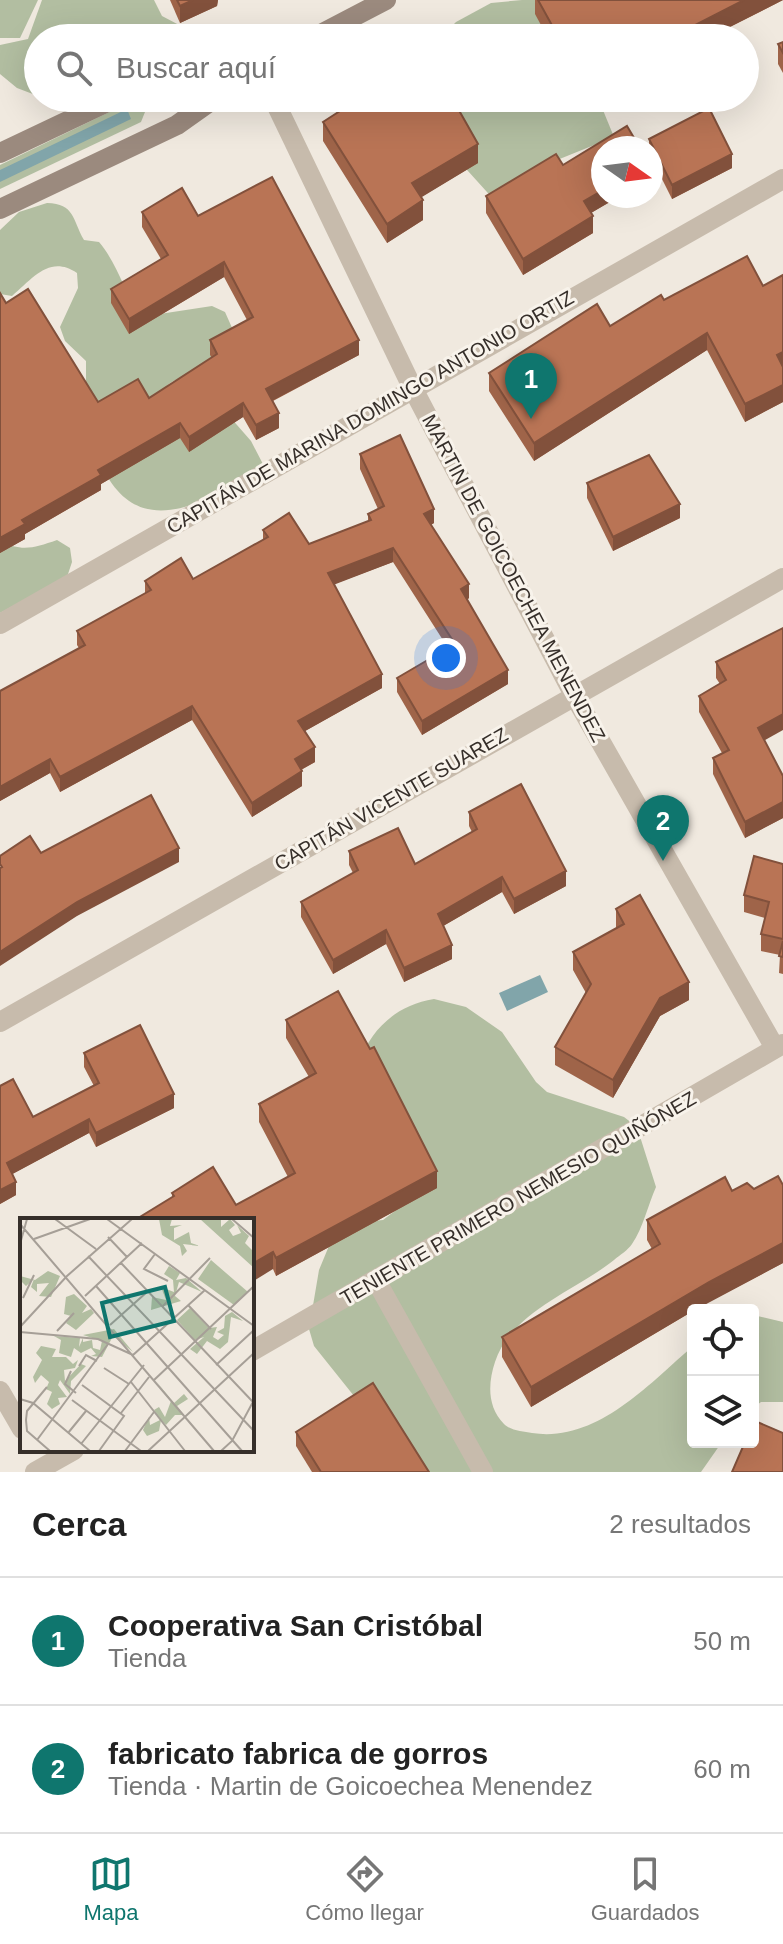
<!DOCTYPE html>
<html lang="es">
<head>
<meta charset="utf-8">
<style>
  body { margin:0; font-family:Helvetica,sans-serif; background:#f6f6f6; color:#222 }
  .controls { position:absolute; right:24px; bottom:24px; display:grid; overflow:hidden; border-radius:8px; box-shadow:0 8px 32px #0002 }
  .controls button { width:72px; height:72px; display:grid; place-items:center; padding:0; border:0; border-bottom:2px solid #e0e0e0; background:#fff; color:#222; font:40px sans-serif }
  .compass { position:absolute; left:591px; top:136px; width:72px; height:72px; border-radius:50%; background:#fff; box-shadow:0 8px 32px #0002; rotate:104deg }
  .you { position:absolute; left:446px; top:658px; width:28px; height:28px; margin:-20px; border:6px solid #fff; border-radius:50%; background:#1a73e8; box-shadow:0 0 0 12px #1a73e833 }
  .badge { display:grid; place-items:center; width:52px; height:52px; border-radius:50%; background:#0f766e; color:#fff; font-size:26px; font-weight:700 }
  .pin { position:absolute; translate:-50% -66px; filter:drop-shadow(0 2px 4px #0008) }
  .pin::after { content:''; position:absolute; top:42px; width:28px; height:24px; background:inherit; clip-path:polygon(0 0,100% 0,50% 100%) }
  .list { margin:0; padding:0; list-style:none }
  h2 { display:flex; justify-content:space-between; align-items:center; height:104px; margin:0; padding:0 32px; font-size:34px }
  h2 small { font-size:26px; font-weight:400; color:#767676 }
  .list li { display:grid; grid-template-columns:52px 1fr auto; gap:24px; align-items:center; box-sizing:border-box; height:128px; padding:0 32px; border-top:2px solid #e0e0e0 }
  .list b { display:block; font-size:30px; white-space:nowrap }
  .list p { margin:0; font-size:26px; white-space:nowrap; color:#767676 }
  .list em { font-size:26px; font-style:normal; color:#767676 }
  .icon { flex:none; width:44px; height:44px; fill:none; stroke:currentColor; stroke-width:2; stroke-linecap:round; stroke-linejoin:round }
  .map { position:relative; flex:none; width:783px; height:1472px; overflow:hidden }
  .search { position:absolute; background:#fff; box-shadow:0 8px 32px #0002; left:24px; right:24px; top:24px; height:88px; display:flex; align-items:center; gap:20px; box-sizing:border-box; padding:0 28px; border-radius:44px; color:#767676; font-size:30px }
  .sheet { height:360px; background:#fff }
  nav { display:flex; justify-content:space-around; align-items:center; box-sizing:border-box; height:112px; border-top:2px solid #e0e0e0; background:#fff; font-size:22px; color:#767676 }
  nav a { display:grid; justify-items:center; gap:4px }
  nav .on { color:#0f766e }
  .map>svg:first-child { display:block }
  .green { fill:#b2bea1 }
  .water { fill:#81a5aa }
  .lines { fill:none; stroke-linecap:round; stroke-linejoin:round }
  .minor { stroke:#c7bbac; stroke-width:20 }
  .secondary { stroke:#9b8a7e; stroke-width:20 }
  .wall { fill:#9f6449 }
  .shaded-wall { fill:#82513c }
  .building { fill:#b97455; stroke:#82513c; stroke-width:2 }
  .labels { text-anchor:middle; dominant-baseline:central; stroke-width:6; stroke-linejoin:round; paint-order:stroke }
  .street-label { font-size:20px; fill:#362f2a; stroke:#f8f3eb }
  .inset-road { fill:none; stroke:#a69f97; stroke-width:2 }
  .view { fill:#0f766e; fill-opacity:0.15; stroke:#0f766e; stroke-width:4 }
  .inset-edge { fill:none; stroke:#362f2a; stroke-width:4 }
</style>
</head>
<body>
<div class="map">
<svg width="783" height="1472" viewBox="0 0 783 1472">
  <rect width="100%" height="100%" fill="#f0e9df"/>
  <g class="green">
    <polygon points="0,0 38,0 20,38 0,38"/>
    <polygon points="42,0 154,0 162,16 181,26 186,38 38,38 38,96 17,88 0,74 0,45 28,39"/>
    <polygon points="522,0 584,0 573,38 440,38 456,22 491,3"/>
    <polygon points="434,98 598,98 614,137 525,173 496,202 449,150"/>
    <polygon points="130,102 142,104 145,112 141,122 0,189 0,165"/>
    <path d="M47,203C75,204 72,219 84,240L99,242C117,263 125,293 140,317L212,306L225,312L237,339L230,417L251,441L265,468C214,495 147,544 107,476L192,377C166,377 162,393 147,411C139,421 128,430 119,440L86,388V361L65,341L60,327L78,288L77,273C50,255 34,277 12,296L0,294V230L19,212Z"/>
    <path d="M57,540L70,548L72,562L67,577L0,613V541C22,552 34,548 57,540Z"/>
    <path d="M434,999L466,1007L502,1032L536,1082L547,1092L624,1117L637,1127L656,1187C648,1205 643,1228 632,1244C628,1250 620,1255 614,1260C577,1290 511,1312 495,1362C488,1383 487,1407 504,1424C511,1431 523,1431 532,1433C596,1443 648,1385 693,1346V1442H722L701,1472H372L354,1396L314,1346L309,1329L319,1270L331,1241L354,1223L383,1220L420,1192L359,1062C372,1028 397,1005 434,999Z"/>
    <polygon points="753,1315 783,1322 783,1402 761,1402 753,1408"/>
  </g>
  <g class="water">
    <polygon points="127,109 131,119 0,182 0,170"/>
    <polygon points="540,975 548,992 507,1011 499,993"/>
  </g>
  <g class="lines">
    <g class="minor">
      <polyline points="273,98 412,387 574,695 775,1048"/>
      <polyline points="0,624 783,179"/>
      <polyline points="0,1022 783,578"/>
      <polyline points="377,1282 483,1472"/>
      <polyline points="252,1351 783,1044"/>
      <polyline points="0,1391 22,1429"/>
      <polyline points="35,1472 74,1450"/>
    </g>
    <g class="secondary">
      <polyline points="313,38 386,0"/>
      <polyline points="0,153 116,98"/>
      <polyline points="0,209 177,125 215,98"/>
    </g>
  </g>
  <g class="wall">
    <polygon points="170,0 218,0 217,6 180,23"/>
    <polygon points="535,0 783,0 708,38 548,38 535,14"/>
    <polygon points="778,44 783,53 783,73 778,64"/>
    <polygon points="582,98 614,98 589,112"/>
    <polygon points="323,122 478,163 421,197 423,220 387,243 323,141"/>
    <polygon points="649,139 732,168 672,199 651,157 651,148 649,148"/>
    <polygon points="563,165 603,196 620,196 591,213 593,233 523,275 486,213 486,196"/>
    <polygon points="142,212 198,216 359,355 273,401 279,428 256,440 243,417 189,452 180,438 101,484 101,490 25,534 25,539 0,553 0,293 6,303 98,402 149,398 212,358 210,355 210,340 247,320 224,277 129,334 111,303 111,289 161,259 142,227"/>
    <polygon points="783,275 783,402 745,422 707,350 534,461 489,391 489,373 610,326 664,300 763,286"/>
    <polygon points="360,454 434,523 431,525 469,598 467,600 508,684 422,735 397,692 397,678 448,648 393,562 334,584 382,688 305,731 315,762 301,770 302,786 252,817 192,720 60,792 50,773 0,801 0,691 79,648 77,645 77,631 145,594 145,581 193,579 263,540 263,530 309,544 368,521 368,514 378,509 360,469"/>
    <polygon points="587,483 680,518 613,551 587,498"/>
    <polygon points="716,662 764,740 783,776 783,818 745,838 713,774 713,758 722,753 699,712 699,696 720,684 716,678"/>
    <polygon points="469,812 566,886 514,914 502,892 443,926 452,959 404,982 386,944 333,974 301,917 301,902 353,873 349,865 349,851 415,864 472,832 469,826"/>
    <polygon points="783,864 783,974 779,973 780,955 761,951 761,934 765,918 744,912 744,895"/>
    <polygon points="616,909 689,1000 660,1016 613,1098 555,1065 555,1047 586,993 573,970 573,952 616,929"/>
    <polygon points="286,1020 437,1188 276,1276 273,1269 172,1198 172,1193 236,1205 288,1177 259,1122 259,1104 309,1077 286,1038"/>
    <polygon points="84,1053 174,1108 96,1147 89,1133 12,1174 16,1195 0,1204 0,1086 33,1117 94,1086 84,1067"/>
    <polygon points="783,1185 783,1263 693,1310 693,1311 531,1407 502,1357 502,1337 652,1249 647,1240 647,1220 732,1191"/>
    <polygon points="296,1432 429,1472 312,1472 296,1446"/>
  </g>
  <g class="shaded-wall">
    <polygon points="193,0 218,0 217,6 180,23 180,6"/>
    <polygon points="744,0 783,0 708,38 670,38"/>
    <polygon points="589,98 614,98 589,112"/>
    <polygon points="478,144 478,163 412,203 412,183"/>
    <polygon points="732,154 732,168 672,199 672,185"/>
    <polygon points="603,190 603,196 620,196 584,217 584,201"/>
    <polygon points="423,200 423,220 387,243 387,224"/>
    <polygon points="593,216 593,233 523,275 523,259"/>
    <polygon points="224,262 224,277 129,334 129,319"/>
    <polygon points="707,333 707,350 534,461 534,443"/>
    <polygon points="359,340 359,355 266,404 266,389"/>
    <polygon points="783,352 783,369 777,355"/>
    <polygon points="783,385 783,402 745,422 745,404"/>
    <polygon points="243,403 243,417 189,452 189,437"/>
    <polygon points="279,413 279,428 256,440 256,425"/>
    <polygon points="180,423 180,438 101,484 101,490 25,534 25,539 0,553 0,538 22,520 98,470"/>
    <polygon points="680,504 680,518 613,551 613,537"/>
    <polygon points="434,509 434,523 424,528 424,514"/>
    <polygon points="393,548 393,562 328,587 328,573"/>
    <polygon points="469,584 469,598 461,603 461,589"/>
    <polygon points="508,670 508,684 422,735 422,721"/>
    <polygon points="382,674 382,688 298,735 298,721"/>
    <polygon points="192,706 192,720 60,792 60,777"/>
    <polygon points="783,714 783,730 758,744 758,728"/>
    <polygon points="315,747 315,762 295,773 295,759"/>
    <polygon points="50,759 50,773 0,801 0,787"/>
    <polygon points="302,771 302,786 252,817 252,803"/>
    <polygon points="783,802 783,818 745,838 745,822"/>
    <polygon points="179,848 179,862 77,916 0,966 0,952 77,902"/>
    <polygon points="566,871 566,886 514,914 514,899"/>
    <polygon points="502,877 502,892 438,929 438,914"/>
    <polygon points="386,930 386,944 333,974 333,960"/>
    <polygon points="452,945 452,959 404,982 404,968"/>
    <polygon points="689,982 689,1000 660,1016 613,1098 613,1080 660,998"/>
    <polygon points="174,1094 174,1108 96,1147 96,1133"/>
    <polygon points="89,1119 89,1133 7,1177 7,1163"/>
    <polygon points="437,1171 437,1188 276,1276 276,1258"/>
    <polygon points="16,1182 16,1195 0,1204 0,1190"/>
    <polygon points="783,1243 783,1263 695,1310 693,1310 693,1311 531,1407 531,1387 709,1282"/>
    <polygon points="273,1252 273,1269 252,1282 252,1264"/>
  </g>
  <g class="building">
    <polygon points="177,0 193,0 180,6"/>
    <polygon points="538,0 744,0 670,38 559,38"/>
    <polygon points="410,26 417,38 390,38"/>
    <polygon points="783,42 783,53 778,44"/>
    <polygon points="360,98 452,98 478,144 412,183 423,200 387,224 323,122"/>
    <polygon points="709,108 732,154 672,185 649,139"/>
    <polygon points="627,126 640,148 603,148 603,190 584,201 593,216 523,259 486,196 556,154 563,165"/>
    <polygon points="272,177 359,340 266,389 279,413 256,425 243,403 189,437 180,423 98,470 101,475 22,520 25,524 0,538 0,293 6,303 28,289 98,402 138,379 149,398 217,354 210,340 253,317 224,262 129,319 111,289 168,255 142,212 182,188 198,216"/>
    <polygon points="747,256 763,286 783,275 783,352 777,355 783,367 783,385 745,404 707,333 534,443 489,373 597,304 610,326 661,295 664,300"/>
    <polygon points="400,435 434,509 424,514 469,584 461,589 508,670 422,721 397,678 455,644 393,548 328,573 382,674 298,721 315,747 295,759 302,771 252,803 192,706 60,777 50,759 0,787 0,691 85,645 77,631 151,590 145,581 181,558 193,579 268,537 263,530 289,513 309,544 371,520 368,514 384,506 360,454"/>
    <polygon points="649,455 680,504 613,537 587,483"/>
    <polygon points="783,628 783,714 758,728 783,776 783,802 745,822 713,758 729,750 699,696 726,680 716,662"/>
    <polygon points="521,784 566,871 514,899 502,877 438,914 452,945 404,968 386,930 333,960 301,902 358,870 349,851 398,828 415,864 477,829 469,812"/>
    <polygon points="151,795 179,848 77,902 0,952 0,868 2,867 0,864 0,856 30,836 41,853"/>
    <polygon points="754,856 783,864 783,939 761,934 769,902 744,895"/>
    <polygon points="640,895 689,982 660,998 613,1080 555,1047 591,984 573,952 624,924 616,909"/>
    <polygon points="783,941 783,957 779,956"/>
    <polygon points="338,991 370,1049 374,1047 437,1171 276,1258 273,1252 252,1264 252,1220 135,1220 174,1196 172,1193 213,1167 236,1205 295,1173 259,1104 316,1073 286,1020"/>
    <polygon points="140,1025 174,1094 96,1133 89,1119 7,1163 16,1182 0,1190 0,1086 13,1079 33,1117 99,1083 84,1053"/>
    <polygon points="778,1176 783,1185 783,1243 709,1282 531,1387 502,1337 660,1244 647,1220 725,1177 732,1191 747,1183 754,1189"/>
    <polygon points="373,1383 429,1472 321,1472 296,1432"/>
    <polygon points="755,1421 783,1433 783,1472 732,1472 745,1442 753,1442 753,1425"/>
  </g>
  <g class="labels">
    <g class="street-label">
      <text transform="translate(370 412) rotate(-30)">CAPITÁN DE MARINA DOMINGO ANTONIO ORTIZ</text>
      <text transform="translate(514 578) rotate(62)">MARTIN DE GOICOECHEA MENENDEZ</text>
      <text transform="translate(391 799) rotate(-30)">CAPITÁN VICENTE SUAREZ</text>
      <text transform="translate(518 1198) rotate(-30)">TENIENTE PRIMERO NEMESIO QUIÑÓNEZ</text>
    </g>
  </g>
  <g transform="translate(20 1218)">
    <rect width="234" height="234" fill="#f0e9df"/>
    <path d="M128,1H152L150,8L162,7L154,10V22L169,14L171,25L180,28L163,26L167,33L162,38L160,28L142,17L139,1ZM180,1H201V9L210,1L215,7L209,12L213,18L221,15L217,7L229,18L225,25L234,34V50ZM191,42L228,74L214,87L178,61ZM149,48L160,55L156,62L166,60L182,74L159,64L155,78L161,83L131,92L132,79L146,82L141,69L154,74L153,62L144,56ZM28,53L40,58L31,79L19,78L29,65L17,66V74L11,69L14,61L6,68L0,62V58L15,62ZM54,76L67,88L62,95L71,91L74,95L56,112L46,105L51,98L44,96L46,79ZM170,90L189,110L197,109L193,119L198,122L204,117L197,114L204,110L205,98L212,94L223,103L211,99L208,124L200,131L187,123L177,136L170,131L184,119L175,122L157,102ZM94,111L113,134L93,118L82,139L71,138L76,136L71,130L61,135L54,130L51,139L39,135L41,122L34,118L60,120L59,129L63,120V124L72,122L73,130L80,132L82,123L63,117ZM21,128L36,131L32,139H46L53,146L58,142L55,150L44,152L45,163L61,146L66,148L51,163L50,176L40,162L38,167L47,179L38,180L40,186L32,191L27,186L32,174L26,171L29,164L21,157L15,165L13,159L22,142L16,135ZM136,163L154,185L164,176L168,181L157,188L164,197H155L146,207L141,202L139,213L127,218L123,212L129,199L130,207L140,202L134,192L139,189L145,199L151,183Z" fill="#b2bea1"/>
    <path class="inset-road" d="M35,1L76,31M87,1L234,108M212,1L234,20M0,6L194,233M88,19L107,39M14,21L70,1M0,26L7,1M135,36L124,51L148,63M68,38L234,213M101,45L233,184M76,68L222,233M65,78L122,25M3,80L14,57M168,87L191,111M142,89L190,40M90,107L127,74M0,109L47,58L112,1M37,113L54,95M0,114L78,121L113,137L185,72M196,147L234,112M59,148L66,137L77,143M84,150L109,166M51,153L45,166L56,175M134,162L234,68M111,164L165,233M62,167L104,198L79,233M27,169L7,193L6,202L7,213L30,233M0,181L13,185L70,233M52,182L121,233M101,195L129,159M48,215L66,193M17,222L88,126M61,226L124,147M105,233L134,194M128,233L234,135M201,233L212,223L234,182"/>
    <path class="view" d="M145,69L154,103L90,119L82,85Z"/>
    <rect width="234" height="234" class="inset-edge"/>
  </g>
</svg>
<div class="controls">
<button><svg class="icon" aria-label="locate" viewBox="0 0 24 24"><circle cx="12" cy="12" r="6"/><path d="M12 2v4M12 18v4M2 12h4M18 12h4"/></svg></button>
<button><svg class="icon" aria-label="layers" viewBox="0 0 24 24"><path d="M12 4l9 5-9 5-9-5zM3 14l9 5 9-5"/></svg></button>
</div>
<svg class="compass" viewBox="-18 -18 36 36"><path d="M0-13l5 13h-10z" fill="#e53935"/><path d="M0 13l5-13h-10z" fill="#767676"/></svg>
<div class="you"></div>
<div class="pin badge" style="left:531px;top:419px">1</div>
<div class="pin badge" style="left:663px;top:861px">2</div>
<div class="search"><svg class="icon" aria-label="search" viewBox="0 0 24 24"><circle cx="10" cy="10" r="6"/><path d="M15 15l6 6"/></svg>Buscar aquí</div>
</div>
<section class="sheet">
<h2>Cerca<small>2 resultados</small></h2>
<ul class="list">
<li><span class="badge">1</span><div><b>Cooperativa San Cristóbal</b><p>Tienda</p></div><em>50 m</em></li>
<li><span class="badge">2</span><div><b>fabricato fabrica de gorros</b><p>Tienda · Martin de Goicoechea Menendez</p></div><em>60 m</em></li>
</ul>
</section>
<nav>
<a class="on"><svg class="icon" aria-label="map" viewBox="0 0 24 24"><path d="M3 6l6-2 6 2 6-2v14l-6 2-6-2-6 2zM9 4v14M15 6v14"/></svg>Mapa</a>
<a><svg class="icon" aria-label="directions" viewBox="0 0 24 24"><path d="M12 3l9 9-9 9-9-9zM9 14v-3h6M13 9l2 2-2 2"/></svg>Cómo llegar</a>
<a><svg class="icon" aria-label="saved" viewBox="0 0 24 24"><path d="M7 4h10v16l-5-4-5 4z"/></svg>Guardados</a>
</nav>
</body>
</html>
